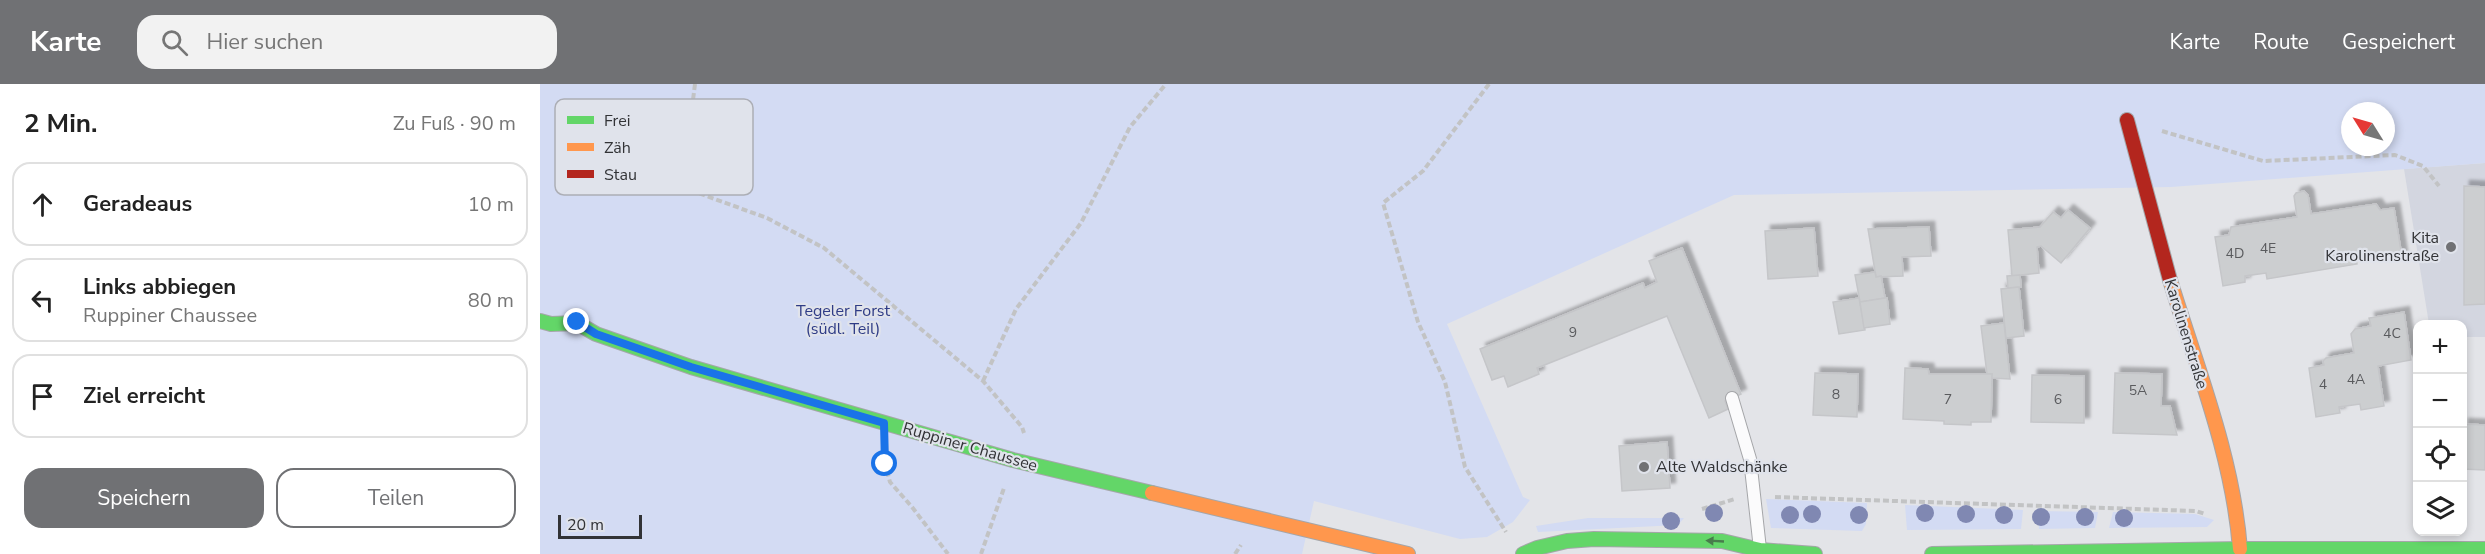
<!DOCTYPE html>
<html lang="de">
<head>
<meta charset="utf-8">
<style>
  body { margin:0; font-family:"Nunito Sans",sans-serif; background:#f2f2f2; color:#222 }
  .controls { position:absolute; right:18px; bottom:18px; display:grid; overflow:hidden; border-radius:12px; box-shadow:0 3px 9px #0003 }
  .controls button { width:54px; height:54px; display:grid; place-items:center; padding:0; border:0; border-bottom:2px solid #e0e0e0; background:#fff; color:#222; font:30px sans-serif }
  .compass { position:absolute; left:1801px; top:18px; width:54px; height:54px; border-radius:50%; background:#fff; box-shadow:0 3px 9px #0003; rotate:307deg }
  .scale { position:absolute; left:18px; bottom:15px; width:84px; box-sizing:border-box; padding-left:6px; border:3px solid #323336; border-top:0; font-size:16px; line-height:21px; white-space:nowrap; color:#323336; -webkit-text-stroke:4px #e0e3eb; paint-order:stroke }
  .stop { position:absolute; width:18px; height:18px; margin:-14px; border:4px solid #1a73e8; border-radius:50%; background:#fff }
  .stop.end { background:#1a73e8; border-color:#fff; box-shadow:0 2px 6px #0008 }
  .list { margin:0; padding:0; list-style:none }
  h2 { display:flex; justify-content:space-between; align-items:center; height:78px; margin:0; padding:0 24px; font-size:26px }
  h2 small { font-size:20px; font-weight:400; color:#767676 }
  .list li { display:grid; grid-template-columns:39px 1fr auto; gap:18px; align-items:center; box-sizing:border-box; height:84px; margin:0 12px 12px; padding:0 12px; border:2px solid #e0e0e0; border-radius:18px }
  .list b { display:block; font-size:22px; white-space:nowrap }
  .list p { margin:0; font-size:20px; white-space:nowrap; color:#767676 }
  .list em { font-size:20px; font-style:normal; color:#767676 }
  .actions { display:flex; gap:12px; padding:18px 24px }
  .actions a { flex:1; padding:14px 0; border:2px solid #707174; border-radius:18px; text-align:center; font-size:21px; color:#707174 }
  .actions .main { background:#707174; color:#fff }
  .icon { flex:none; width:33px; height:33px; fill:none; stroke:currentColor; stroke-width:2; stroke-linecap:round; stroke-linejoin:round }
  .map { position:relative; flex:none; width:1945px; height:470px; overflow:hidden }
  header { display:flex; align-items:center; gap:36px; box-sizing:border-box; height:84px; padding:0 30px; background:#707174; color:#fff }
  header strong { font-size:28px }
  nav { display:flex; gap:33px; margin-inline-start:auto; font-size:21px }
  .search { width:420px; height:54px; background:#f2f2f2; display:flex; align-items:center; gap:15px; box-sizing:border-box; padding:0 21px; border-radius:18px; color:#767676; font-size:22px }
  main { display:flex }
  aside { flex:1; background:#fff }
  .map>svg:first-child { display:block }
  .built { fill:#d3d6e0 }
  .green { fill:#d3dbf3; fill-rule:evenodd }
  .building { fill:#ccced0; stroke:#c5c6c9; stroke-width:1.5; filter:url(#shadow) }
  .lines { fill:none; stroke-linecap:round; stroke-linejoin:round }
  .lane-casing { stroke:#a5a6a9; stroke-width:14 }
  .fast-casing { stroke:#a5a6a9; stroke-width:16 }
  .slow-casing { stroke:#a5a6a9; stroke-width:16 }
  .jam-casing { stroke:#a5a6a9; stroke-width:16 }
  .path { stroke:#c2c3c4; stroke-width:4; stroke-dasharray:6 3; stroke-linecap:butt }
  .lane { stroke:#fbfbfc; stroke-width:12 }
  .fast { stroke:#63d668; stroke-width:14 }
  .slow { stroke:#ff974d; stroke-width:14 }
  .jam { stroke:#b3261e; stroke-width:14 }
  .tree { fill:#8088b2 }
  .oneway { fill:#487c4c }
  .route { stroke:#1a73e8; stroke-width:8 }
  .poi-dot { fill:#707174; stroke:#e0e3eb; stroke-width:2 }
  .labels { text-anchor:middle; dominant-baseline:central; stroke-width:4.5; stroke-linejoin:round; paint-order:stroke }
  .number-label { font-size:14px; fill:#5a5b5e }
  .poi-label { font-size:16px; fill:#323336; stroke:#e0e3eb; text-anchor:end }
  .park-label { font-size:16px; fill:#2f3c86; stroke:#e0e3eb }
  .street-label { font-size:16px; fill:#323336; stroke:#e0e3eb }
  .key { fill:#e0e3eb; stroke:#acaeb5; stroke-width:1.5 }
  .key-label { font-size:16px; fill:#323336 }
</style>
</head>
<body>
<header>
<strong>Karte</strong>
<div class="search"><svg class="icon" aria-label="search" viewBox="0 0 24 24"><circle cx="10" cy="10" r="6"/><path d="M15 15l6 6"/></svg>Hier suchen</div>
<nav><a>Karte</a><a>Route</a><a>Gespeichert</a></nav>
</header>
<main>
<aside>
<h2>2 Min.<small>Zu Fuß · 90 m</small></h2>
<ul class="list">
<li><svg class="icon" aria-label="ahead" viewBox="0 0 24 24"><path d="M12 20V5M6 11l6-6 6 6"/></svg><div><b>Geradeaus</b></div><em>10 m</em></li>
<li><svg class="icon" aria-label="left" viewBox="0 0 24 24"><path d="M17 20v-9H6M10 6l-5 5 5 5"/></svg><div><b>Links abbiegen</b><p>Ruppiner Chaussee</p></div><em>80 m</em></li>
<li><svg class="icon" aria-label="arrive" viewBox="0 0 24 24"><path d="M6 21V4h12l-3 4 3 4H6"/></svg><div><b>Ziel erreicht</b></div></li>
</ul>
<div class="actions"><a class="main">Speichern</a><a>Teilen</a></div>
</aside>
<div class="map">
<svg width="1945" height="470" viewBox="0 0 1945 470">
  <defs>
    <filter id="shadow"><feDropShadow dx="5.5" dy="-5.5" stdDeviation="1.5" flood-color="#0004"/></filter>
  </defs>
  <rect width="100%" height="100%" fill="#e3e4e8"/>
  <polygon class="built" points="1945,79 1945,253 1923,253 1922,240 1889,240 1864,85"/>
  <g class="green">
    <path d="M0,0H1945V79L1631,103L1194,111L907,240L983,413L990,416L973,438L947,453L920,455L774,417L762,470H0ZM1810,27H1846V63H1810Z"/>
    <polygon points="1226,415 1327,419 1326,440 1322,447 1231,444"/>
    <polygon points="1365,421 1483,426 1481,445 1367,446"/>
    <polygon points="1498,427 1558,428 1555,444 1499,445"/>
    <polygon points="1573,428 1655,430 1674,436 1667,443 1569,444"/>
    <polygon points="1048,434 1144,434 1138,441 998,448 996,442"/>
  </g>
  <g class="building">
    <polygon points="1924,102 1945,103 1945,220 1924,221"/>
    <polygon points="1764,107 1768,111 1771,130 1836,120 1840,126 1854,124 1862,173 1839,176 1838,171 1816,175 1817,180 1727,195 1726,189 1705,192 1705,198 1683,202 1675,153 1689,151 1691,143 1757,133 1754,112 1756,109"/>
    <polygon points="1528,126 1550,144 1521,179 1501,162 1497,163 1499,189 1472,192 1468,146 1500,143 1513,128 1521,134"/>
    <polygon points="1389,143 1391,172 1362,173 1363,192 1336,193 1328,145"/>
    <polygon points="1274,144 1278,192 1228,195 1225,147"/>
    <polygon points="1142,164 1201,310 1185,317 1188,325 1169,334 1127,232 997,284 999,290 968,303 964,292 952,296 940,265 1103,199 1105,204 1117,198 1109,177"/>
    <polygon points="1335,188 1336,193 1341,192 1345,214 1320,218 1315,191"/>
    <polygon points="1480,191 1481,203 1468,204 1467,192"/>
    <polygon points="1479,203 1484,252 1466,254 1461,205"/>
    <polygon points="1319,214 1325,246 1299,250 1293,218"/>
    <polygon points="1345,214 1347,214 1350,240 1324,244 1320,218"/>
    <polygon points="1864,228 1871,276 1838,282 1844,322 1821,326 1820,320 1799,323 1800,329 1776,333 1769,284 1784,281 1783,277 1786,274 1814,269 1811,250 1815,245 1831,242 1829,234"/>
    <polygon points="1464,239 1470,295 1451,294 1452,290 1447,290 1441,242"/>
    <polygon points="1365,284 1388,285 1389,290 1452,290 1451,338 1431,338 1431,341 1404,340 1404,337 1363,335"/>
    <polygon points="1275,289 1318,290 1317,333 1273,331"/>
    <polygon points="1575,289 1622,290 1621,322 1630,322 1637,351 1573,349"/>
    <polygon points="1492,291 1544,292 1544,339 1491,338"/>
    <polygon points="1923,340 1945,341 1945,386 1922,385"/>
    <polygon points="1127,358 1130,404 1082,407 1079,362"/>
  </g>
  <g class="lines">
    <defs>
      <polyline id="lane" points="1192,314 1210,375 1220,465"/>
      <g id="fast">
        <polyline points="0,237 11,240 37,239 56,250 151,283 473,376 612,409"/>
        <polyline points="983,470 997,464 1027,457 1054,455 1182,457 1220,466 1275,470"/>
        <polyline points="1392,470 1700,465 1945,465"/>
      </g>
      <g id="slow">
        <path d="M1630,196C1657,284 1693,373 1700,465"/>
        <polyline points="612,409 868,470"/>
      </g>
      <polyline id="jam" points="1587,36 1630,196"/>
    </defs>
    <use href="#lane" class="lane-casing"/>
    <use href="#fast" class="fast-casing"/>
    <use href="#slow" class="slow-casing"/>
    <use href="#jam" class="jam-casing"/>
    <g class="path">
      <polyline points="155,0 145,79 150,106 227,134 284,164 443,297 482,343 484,349"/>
      <polyline points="949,0 883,87 843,119 878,238 905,298 925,383 966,448"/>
      <polyline points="1622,47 1723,77 1855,71 1883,82 1899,102"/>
      <polyline points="443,297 476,225 541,139 590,43 626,0"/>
      <polyline points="345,369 345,380 350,398 372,423 408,470"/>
      <polyline points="1235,413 1656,427 1665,430"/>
      <polyline points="1162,425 1195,415"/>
      <polyline points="441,470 464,404"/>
      <polyline points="695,470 701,461"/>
    </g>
    <use href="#lane" class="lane"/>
    <use href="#fast" class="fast"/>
    <use href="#slow" class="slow"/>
    <use href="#jam" class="jam"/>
  </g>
  <g class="tree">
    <circle cx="1174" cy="429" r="9"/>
    <circle cx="1385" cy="429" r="9"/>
    <circle cx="1272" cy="430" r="9"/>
    <circle cx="1426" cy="430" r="9"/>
    <circle cx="1250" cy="431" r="9"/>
    <circle cx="1319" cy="431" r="9"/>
    <circle cx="1464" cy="431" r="9"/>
    <circle cx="1501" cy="433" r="9"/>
    <circle cx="1545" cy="433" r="9"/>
    <circle cx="1584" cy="434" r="9"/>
    <circle cx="1131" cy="437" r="9"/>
  </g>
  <defs><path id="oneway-solid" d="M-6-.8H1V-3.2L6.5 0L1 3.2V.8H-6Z" transform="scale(1.5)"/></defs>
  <use class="oneway" href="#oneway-solid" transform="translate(1175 457) rotate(-177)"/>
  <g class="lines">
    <polyline class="route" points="37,238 56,250 151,283 344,339 345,380"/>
  </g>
  <g class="poi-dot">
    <circle cx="1911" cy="163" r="6"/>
    <circle cx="1104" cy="383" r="6"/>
  </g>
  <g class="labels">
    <g class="number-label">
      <text x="1728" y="164">4E</text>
      <text x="1695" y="169">4D</text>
      <text x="1033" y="248">9</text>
      <text x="1852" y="249">4C</text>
      <text x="1816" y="295">4A</text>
      <text x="1783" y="300">4</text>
      <text x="1598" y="306">5A</text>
      <text x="1296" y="310">8</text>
      <text x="1408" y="315">7</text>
      <text x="1518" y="315">6</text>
    </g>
    <g class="poi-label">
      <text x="1899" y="154">Kita<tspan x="1899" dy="18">Karolinenstraße</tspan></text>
      <text x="1116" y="383" text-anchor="start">Alte Waldschänke</text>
    </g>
    <g class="park-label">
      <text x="303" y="227">Tegeler Forst<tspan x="303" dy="18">(südl. Teil)</tspan></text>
    </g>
    <g class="street-label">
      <text transform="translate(1646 250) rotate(73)">Karolinenstraße</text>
      <text transform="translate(430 363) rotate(16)">Ruppiner Chaussee</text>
    </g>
  </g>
  <rect x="15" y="15" width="198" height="96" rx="9" class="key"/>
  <rect x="27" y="32" width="27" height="8" fill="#63d668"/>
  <rect x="27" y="59" width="27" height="8" fill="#ff974d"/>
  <rect x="27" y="86" width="27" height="8" fill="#b3261e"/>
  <g class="key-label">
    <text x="64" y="42">Frei</text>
    <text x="64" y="69">Zäh</text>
    <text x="64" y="96">Stau</text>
  </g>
</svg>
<div class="controls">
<button>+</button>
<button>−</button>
<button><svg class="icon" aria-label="locate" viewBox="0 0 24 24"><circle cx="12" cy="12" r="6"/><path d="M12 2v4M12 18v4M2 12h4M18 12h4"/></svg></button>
<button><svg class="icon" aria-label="layers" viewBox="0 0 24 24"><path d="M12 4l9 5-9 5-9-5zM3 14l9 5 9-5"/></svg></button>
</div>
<svg class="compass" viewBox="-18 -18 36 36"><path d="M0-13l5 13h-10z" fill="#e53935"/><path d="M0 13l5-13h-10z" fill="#767676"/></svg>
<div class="scale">20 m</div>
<div class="stop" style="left:345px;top:380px"></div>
<div class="stop end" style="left:37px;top:238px"></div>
</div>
</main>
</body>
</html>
